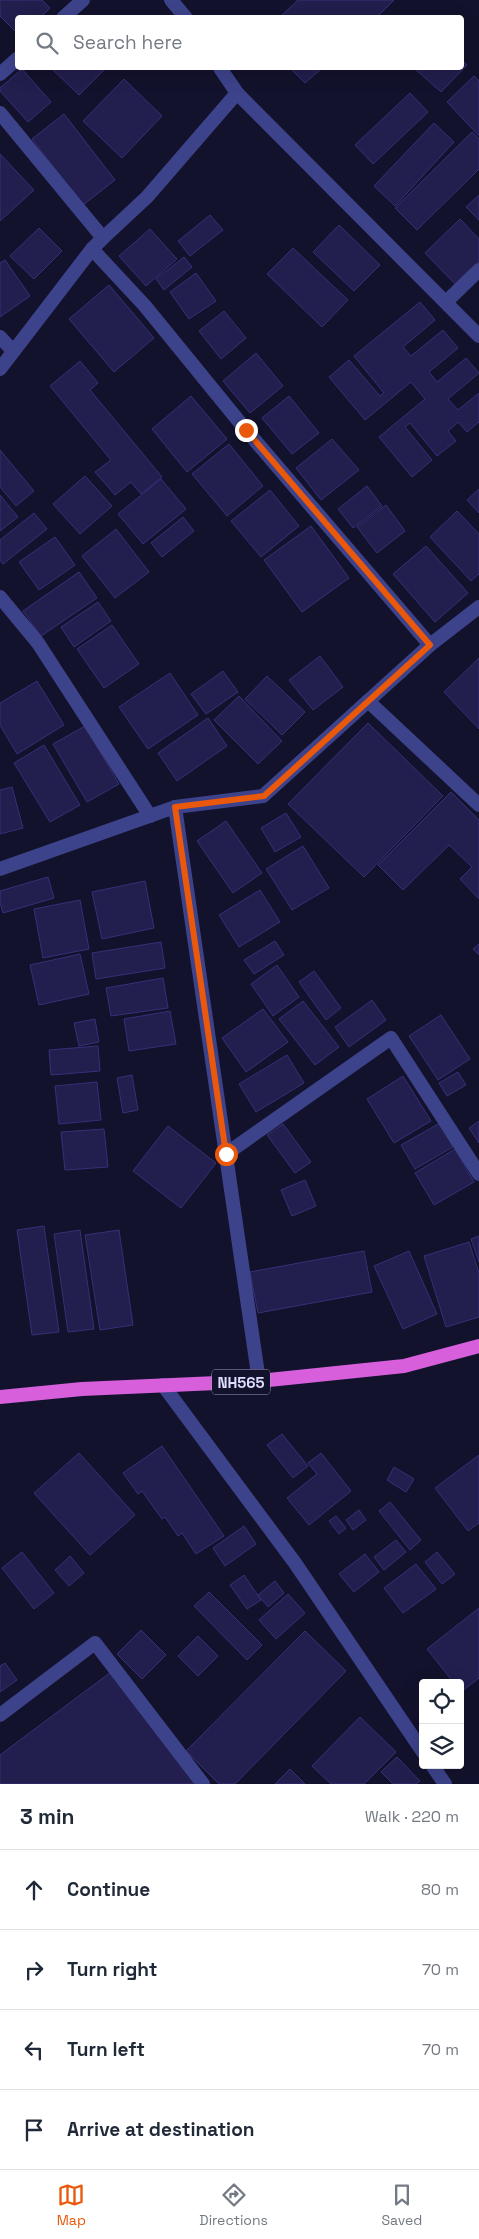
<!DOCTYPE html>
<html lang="en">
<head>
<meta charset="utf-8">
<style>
  body { margin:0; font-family:"Space Grotesk",sans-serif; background:#f6f6f7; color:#1f2937 }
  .controls { position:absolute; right:15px; bottom:15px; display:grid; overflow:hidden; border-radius:5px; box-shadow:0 5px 20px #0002 }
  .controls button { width:45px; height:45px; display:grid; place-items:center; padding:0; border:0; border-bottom:1px solid #e0e1e3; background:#fff; color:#1f2937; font:25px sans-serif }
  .stop { position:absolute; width:15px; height:15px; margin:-11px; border:4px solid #ea580c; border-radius:50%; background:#fff }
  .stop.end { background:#ea580c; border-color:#fff; box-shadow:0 1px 5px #0008 }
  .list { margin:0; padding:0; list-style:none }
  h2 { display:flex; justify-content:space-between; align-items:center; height:65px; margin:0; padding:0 20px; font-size:21px }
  h2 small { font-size:16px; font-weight:400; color:#747a83 }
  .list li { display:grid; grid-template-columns:32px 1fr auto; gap:15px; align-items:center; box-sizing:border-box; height:80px; padding:0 20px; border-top:1px solid #e0e1e3 }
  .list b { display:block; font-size:19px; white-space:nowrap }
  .list em { font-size:16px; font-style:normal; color:#747a83 }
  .icon { flex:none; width:28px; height:28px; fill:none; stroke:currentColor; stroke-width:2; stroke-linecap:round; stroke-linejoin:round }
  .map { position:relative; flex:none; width:479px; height:1784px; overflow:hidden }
  .search { position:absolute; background:#fff; box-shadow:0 5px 20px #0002; left:15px; right:15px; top:15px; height:55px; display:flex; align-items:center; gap:12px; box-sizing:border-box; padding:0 18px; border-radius:5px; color:#747a83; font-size:19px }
  .sheet { height:385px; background:#fff }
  nav { display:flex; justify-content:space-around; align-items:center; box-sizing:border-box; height:70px; border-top:1px solid #e0e1e3; background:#fff; font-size:14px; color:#747a83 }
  nav a { display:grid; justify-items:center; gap:2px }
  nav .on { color:#ea580c }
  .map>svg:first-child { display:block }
  .building { fill:#221e4d; stroke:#363079 }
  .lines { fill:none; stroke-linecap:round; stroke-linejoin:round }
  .minor { stroke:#3d438b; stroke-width:14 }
  .trunk { stroke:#d85fdc; stroke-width:14 }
  .route { stroke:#ea580c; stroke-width:6 }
  .labels { text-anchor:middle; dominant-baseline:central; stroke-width:4.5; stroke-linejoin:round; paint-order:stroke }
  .shield { fill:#13122c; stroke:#a0a0c0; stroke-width:1 }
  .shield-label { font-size:15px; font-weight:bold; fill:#ddf }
</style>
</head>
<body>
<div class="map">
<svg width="479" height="1784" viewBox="0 0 479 1784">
  <rect width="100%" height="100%" fill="#13122c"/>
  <g class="building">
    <polygon points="0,0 42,0 50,8 40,18 18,18 18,34 0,16"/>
    <polygon points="298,0 394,0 376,18 279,18"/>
    <polygon points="462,60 467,65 441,92 414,68 462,68"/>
    <polygon points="51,68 106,68 79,95"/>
    <polygon points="290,68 322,68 305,83"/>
    <polygon points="22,69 51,102 28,122 0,91 0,88"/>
    <polygon points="474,76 479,81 479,136 447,102"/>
    <polygon points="124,79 162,116 122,158 83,121"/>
    <polygon points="410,93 428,112 373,164 355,145"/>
    <polygon points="64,114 115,180 83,205 32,139"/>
    <polygon points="434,123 454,142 395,206 374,186"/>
    <polygon points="472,132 479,139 479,169 417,230 395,208"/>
    <polygon points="0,154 34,190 0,221"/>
    <polygon points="479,195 479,220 466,207"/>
    <polygon points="210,215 223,230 190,256 178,241"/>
    <polygon points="460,219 479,239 479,262 456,285 425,253"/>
    <polygon points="339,225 380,265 354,291 313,252"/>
    <polygon points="39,228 62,251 34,279 10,256"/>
    <polygon points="150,229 177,259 146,286 119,256"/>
    <polygon points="293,248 348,300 322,327 267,274"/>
    <polygon points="184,257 192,267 164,290 156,279"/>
    <polygon points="5,260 30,296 0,317 0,263"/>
    <polygon points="196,273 216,301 189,319 170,292"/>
    <polygon points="109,285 154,338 114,372 69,319"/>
    <polygon points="420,302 435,320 403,347 411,356 443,330 458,348 429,372 437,382 466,358 479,373 448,399 458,410 479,393 479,422 467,432 458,422 448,431 456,441 437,456 410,423 405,427 432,460 412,477 379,437 425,399 411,382 365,420 329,377 349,360 380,396 384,393 354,356"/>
    <polygon points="224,311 246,338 221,359 199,331"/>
    <polygon points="256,353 283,386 250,413 223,381"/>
    <polygon points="80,361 98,383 90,390 162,477 141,494 131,482 115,495 95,472 111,460 50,386"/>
    <polygon points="191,396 227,439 187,472 152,429"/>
    <polygon points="289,396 319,433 292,454 262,418"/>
    <polygon points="332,439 359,470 321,500 296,468"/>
    <polygon points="229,444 263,486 227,516 192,474"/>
    <polygon points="0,450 34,491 16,506 0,487"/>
    <polygon points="85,476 112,506 80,534 53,504"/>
    <polygon points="161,479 186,509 143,544 118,514"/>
    <polygon points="367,486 382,506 353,528 338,509"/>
    <polygon points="479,489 479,513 467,500"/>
    <polygon points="270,490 299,526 261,557 231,521"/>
    <polygon points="0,495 18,517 0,531"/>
    <polygon points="386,505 405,531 377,553 357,527"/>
    <polygon points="457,511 479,534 479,574 471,581 430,537"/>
    <polygon points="34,513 47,529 3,564 0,560 0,540"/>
    <polygon points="183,517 194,531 162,557 151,543"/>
    <polygon points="311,526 349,578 302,612 264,560"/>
    <polygon points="116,529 149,572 115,598 82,556"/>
    <polygon points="55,537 75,565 39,590 19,562"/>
    <polygon points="426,546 468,593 435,622 393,574"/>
    <polygon points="79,572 97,598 41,636 23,611"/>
    <polygon points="98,602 111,621 74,647 61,627"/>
    <polygon points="112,625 139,664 104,688 77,649"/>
    <polygon points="320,656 343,687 313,710 289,680"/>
    <polygon points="479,658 479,729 444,692"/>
    <polygon points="223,671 238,692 206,714 191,694"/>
    <polygon points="170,673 198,715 148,749 119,707"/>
    <polygon points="267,676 305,712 282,735 245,699"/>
    <polygon points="37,681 64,725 17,754 0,725 0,703"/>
    <polygon points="239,696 282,741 258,764 214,720"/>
    <polygon points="208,718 227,746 177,781 158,753"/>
    <polygon points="368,723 443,796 364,877 288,804"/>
    <polygon points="85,726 119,784 87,802 53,744"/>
    <polygon points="44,745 80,805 50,822 14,763"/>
    <polygon points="12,787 23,828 0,834 0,790"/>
    <polygon points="451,792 479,820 479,899 460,879 472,867 449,845 403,890 378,865"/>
    <polygon points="286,813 301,837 275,852 261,828"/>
    <polygon points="226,821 262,873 233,893 197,841"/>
    <polygon points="303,846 329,888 292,910 266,869"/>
    <polygon points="48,877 54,898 3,913 0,902 0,891"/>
    <polygon points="145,881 154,928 102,939 92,892"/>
    <polygon points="260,890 280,922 239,947 219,915"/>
    <polygon points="80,900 89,949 43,958 34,909"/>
    <polygon points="275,941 284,955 254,974 244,960"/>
    <polygon points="161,942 165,968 96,979 92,953"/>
    <polygon points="479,944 479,955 473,949"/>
    <polygon points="80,954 89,994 39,1005 30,965"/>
    <polygon points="277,965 299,997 273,1016 251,984"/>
    <polygon points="314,971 341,1008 326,1020 299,982"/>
    <polygon points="163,978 168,1008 111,1016 106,988"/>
    <polygon points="372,1000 386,1020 349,1047 335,1027"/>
    <polygon points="303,1001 339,1047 315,1065 279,1019"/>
    <polygon points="263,1009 288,1042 246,1072 222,1038"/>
    <polygon points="170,1011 176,1044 129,1051 124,1019"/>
    <polygon points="441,1015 470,1059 438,1080 409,1036"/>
    <polygon points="95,1019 99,1042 79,1046 74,1023"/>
    <polygon points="98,1046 100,1071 51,1075 49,1050"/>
    <polygon points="287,1055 304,1083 256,1112 239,1084"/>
    <polygon points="458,1072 466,1085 447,1096 439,1083"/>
    <polygon points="132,1075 138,1110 123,1113 117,1078"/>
    <polygon points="403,1076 431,1121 394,1143 367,1099"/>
    <polygon points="97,1082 101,1120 59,1124 55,1086"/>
    <polygon points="479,1121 479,1143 469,1128"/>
    <polygon points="440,1123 453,1147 415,1169 401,1145"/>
    <polygon points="283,1124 311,1162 295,1173 267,1135"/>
    <polygon points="168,1126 216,1163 181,1208 133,1171"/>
    <polygon points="104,1129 108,1167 65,1170 61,1132"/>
    <polygon points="455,1149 474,1182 434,1205 415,1173"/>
    <polygon points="305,1180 316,1206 292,1216 281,1190"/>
    <polygon points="44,1226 59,1332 32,1335 17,1230"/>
    <polygon points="80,1230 94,1329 68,1332 54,1234"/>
    <polygon points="119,1230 133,1325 100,1330 85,1235"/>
    <polygon points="479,1236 479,1262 471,1239"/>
    <polygon points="469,1242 479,1273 479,1317 446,1327 424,1256"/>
    <polygon points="364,1251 372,1292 258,1313 250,1272"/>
    <polygon points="409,1251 437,1314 403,1329 374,1266"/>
    <polygon points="282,1434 308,1466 293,1478 267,1445"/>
    <polygon points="162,1446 224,1536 196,1554 182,1533 178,1536 165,1517 162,1519 142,1491 138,1494 123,1473"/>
    <polygon points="79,1453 135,1515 90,1555 34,1493"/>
    <polygon points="321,1453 351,1491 309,1525 287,1498 317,1474 308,1463"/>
    <polygon points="479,1455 479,1523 468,1531 435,1488"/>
    <polygon points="394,1467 414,1479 406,1492 387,1480"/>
    <polygon points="390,1502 421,1540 410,1550 379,1511"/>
    <polygon points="359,1510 366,1520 353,1530 346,1520"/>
    <polygon points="336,1516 346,1528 339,1534 329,1521"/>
    <polygon points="244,1526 256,1544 225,1566 213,1548"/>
    <polygon points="396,1540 406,1552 384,1570 374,1557"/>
    <polygon points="22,1552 54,1593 34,1609 2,1568"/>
    <polygon points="437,1552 455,1574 442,1584 425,1562"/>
    <polygon points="365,1554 379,1572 354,1592 339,1574"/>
    <polygon points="70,1556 84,1573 69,1586 55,1570"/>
    <polygon points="416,1564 436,1589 403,1613 384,1588"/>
    <polygon points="244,1575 261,1600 247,1609 230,1585"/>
    <polygon points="275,1581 284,1593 268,1607 258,1595"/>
    <polygon points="209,1592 262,1645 247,1660 194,1606"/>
    <polygon points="288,1594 305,1613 276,1639 259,1620"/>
    <polygon points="479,1608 479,1678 461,1692 460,1683 454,1683 427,1649"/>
    <polygon points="141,1630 166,1655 142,1679 117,1654"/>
    <polygon points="305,1631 346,1671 235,1784 219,1784 186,1751"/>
    <polygon points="198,1636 218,1656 198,1676 178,1656"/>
    <polygon points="5,1663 17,1680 0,1692 0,1666"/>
    <polygon points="111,1672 196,1784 0,1784 0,1755"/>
    <polygon points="360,1717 396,1752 364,1784 331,1784 312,1766"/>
    <polygon points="397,1757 420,1781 416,1784 393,1784 381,1772"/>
    <polygon points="290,1769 305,1784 275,1784"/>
  </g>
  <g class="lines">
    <g class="minor">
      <polyline points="171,0 186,18"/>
      <polyline points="63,18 83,0"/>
      <polyline points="220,68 237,93 479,336"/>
      <polyline points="0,74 18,58"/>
      <polyline points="0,113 103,238 92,249 0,369"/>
      <polyline points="103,238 147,197 237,93"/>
      <polyline points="92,249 145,306 246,430 430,645 263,796 175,807"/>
      <polyline points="446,302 479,270"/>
      <polyline points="0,337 13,351"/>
      <polyline points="0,597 38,643 150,816"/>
      <polyline points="430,645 479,607"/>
      <polyline points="368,701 479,805"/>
      <polyline points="0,869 175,807 259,1381"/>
      <polyline points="226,1154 391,1038 479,1174"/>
      <polyline points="163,1385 295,1563 423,1752"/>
      <polyline points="0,1715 95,1643 203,1784"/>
      <polyline points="432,1765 445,1784"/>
    </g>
    <polyline class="trunk" points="0,1397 82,1389 259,1381 404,1366 479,1346"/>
  </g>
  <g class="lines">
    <polyline class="route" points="226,1154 175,807 264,796 430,645 246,430"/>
  </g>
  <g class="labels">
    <rect class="shield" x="212" y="1369.5" width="58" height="25" rx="4"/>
    <g class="shield-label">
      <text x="241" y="1382">NH565</text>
    </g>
  </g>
</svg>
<div class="controls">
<button><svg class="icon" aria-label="locate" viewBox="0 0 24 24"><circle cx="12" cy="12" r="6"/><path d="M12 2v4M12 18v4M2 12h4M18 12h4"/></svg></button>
<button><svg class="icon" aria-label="layers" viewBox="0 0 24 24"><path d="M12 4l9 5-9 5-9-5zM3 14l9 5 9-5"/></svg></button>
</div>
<div class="stop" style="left:226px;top:1154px"></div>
<div class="stop end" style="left:246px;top:430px"></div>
<div class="search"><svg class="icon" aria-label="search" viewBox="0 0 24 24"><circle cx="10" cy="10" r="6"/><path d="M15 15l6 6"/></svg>Search here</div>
</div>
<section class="sheet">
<h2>3 min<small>Walk · 220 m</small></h2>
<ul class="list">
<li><svg class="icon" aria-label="ahead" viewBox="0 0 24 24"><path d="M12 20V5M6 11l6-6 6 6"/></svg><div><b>Continue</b></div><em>80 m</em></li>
<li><svg class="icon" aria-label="right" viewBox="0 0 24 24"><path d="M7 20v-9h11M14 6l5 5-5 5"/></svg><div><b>Turn right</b></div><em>70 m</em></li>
<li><svg class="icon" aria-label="left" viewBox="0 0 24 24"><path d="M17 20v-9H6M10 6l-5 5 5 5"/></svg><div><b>Turn left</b></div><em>70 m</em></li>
<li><svg class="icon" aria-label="arrive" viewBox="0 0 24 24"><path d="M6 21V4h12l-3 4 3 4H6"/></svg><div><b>Arrive at destination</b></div></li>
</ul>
</section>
<nav>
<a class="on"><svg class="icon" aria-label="map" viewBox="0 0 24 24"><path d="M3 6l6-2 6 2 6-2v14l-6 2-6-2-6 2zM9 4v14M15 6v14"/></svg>Map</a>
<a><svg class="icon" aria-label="directions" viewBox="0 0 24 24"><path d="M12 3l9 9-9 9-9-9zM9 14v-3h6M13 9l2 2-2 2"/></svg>Directions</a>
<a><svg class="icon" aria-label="saved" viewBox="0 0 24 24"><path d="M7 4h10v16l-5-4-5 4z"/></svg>Saved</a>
</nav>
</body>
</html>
